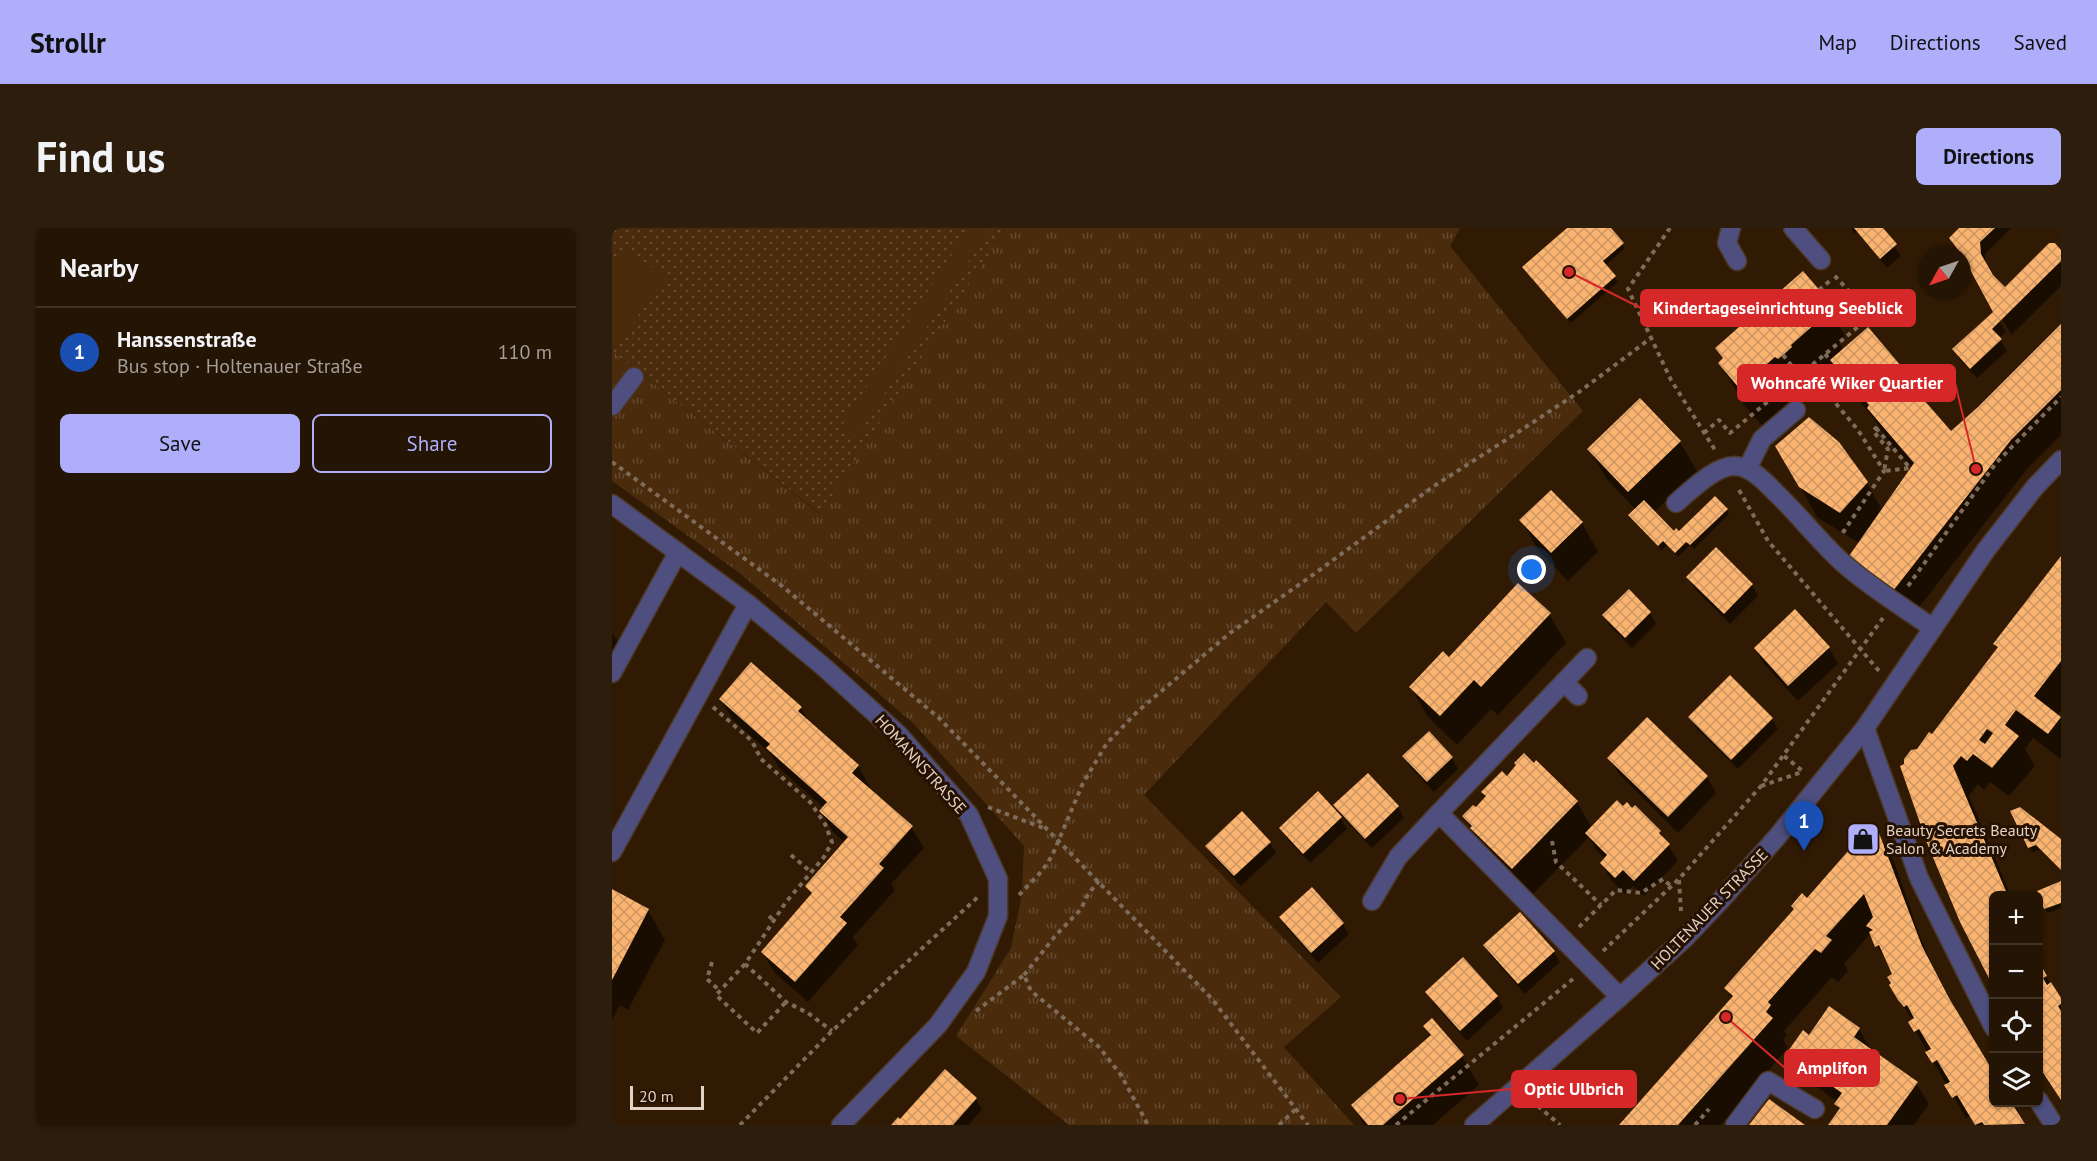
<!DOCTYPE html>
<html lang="en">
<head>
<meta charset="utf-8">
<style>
  body { margin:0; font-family:"PT Sans",sans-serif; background:#2c1d0d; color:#f1f3f6 }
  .controls { position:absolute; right:18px; bottom:18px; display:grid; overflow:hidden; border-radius:9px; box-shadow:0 2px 4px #0004 }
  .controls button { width:54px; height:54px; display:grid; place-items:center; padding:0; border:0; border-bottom:2px solid #413325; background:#241403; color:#f1f3f6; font:30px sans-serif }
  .compass { position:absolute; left:1305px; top:18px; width:54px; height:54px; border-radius:50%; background:#241403; box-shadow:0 2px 4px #0004; rotate:230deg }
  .scale { position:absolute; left:18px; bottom:15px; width:74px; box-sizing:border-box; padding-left:6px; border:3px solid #e1d2c5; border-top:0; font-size:16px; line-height:21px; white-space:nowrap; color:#e1d2c5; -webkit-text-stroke:4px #261100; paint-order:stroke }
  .you { position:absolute; left:920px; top:342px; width:21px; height:21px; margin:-15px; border:4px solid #fff; border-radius:50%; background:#1a73e8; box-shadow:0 0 0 9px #1a73e833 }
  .badge { display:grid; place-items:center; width:39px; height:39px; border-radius:50%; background:#aeaefb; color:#fff; font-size:20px; font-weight:700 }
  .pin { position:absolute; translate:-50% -50px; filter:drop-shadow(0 2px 3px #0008) }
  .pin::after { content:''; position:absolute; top:32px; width:21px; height:18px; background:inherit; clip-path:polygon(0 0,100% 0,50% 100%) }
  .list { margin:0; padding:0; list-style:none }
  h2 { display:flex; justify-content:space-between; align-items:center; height:78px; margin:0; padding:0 24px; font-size:26px }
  h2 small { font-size:20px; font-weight:400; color:#a39e9a }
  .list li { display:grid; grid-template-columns:39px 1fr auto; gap:18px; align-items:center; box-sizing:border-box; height:90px; padding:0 24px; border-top:2px solid #413325 }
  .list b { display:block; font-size:22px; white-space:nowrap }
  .list p { margin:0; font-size:20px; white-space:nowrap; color:#a39e9a }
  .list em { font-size:20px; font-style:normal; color:#a39e9a }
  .actions { display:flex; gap:12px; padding:18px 24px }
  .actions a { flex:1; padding:14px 0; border:2px solid #aeaefb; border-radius:9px; text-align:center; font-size:21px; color:#aeaefb }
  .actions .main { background:#aeaefb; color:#111 }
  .icon { flex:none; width:33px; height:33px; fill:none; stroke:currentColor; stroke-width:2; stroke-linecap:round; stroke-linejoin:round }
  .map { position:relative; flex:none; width:1449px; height:897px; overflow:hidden; border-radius:9px }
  header { display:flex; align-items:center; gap:36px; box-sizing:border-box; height:84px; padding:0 30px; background:#aeaefb; color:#111 }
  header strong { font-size:28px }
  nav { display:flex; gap:33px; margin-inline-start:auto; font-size:21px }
  .intro { display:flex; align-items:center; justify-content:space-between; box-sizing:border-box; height:144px; padding:0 36px }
  h1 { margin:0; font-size:42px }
  .button { padding:15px 27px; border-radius:9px; background:#aeaefb; color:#111; font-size:21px; font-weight:700 }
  main { display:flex; gap:36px; padding:0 36px }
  aside { flex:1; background:#241403; border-radius:9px; box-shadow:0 2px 4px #0004 }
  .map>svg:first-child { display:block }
  .grass { fill:url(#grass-dots) }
  .park { fill:url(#park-tufts) }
  .pitch { fill:#4a2c0d }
  .shadow { fill:#0007 }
  .building { fill:url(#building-cross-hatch); fill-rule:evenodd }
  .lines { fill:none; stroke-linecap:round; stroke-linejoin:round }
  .minor-casing { stroke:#4c3723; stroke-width:21 }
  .path { stroke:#7e6b59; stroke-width:4; stroke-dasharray:4.5 4.5; stroke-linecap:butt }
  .minor { stroke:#4e4e7f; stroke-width:18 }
  .labels { text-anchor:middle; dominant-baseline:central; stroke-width:6; stroke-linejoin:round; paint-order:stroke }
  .street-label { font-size:16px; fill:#e1d2c5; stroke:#261100 }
  .poi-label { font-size:16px; fill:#e1d2c5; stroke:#261100; text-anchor:start }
  .leader { fill:none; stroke:#d62828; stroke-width:2 }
  .callout-dot { fill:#d62828; stroke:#261100; stroke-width:2 }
  .callout { fill:#d62828; stroke:#d62828; stroke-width:2 }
  .callout-label { font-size:18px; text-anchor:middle; font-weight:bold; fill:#fff }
</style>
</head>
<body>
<header>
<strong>Strollr</strong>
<nav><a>Map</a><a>Directions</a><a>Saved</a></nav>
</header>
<div class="intro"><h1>Find us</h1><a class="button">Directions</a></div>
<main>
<aside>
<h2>Nearby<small></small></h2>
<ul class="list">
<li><span class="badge" style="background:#1a4fb4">1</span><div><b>Hanssenstraße</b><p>Bus stop · Holtenauer Straße</p></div><em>110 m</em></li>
</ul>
<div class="actions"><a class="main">Save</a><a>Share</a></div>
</aside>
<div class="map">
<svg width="1449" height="897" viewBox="0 0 1449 897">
  <defs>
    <pattern id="grass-dots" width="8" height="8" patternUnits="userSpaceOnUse" patternTransform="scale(1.5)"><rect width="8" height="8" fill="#4a2c0d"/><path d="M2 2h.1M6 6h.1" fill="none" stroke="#644a2f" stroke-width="1.8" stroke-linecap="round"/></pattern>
    <pattern id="park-tufts" width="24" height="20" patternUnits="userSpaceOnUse" patternTransform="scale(1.5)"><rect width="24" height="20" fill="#4a2c0d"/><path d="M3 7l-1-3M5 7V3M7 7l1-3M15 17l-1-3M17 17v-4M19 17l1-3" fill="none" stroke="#644a2f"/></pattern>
    <pattern id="building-cross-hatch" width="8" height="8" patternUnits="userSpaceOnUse" patternTransform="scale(1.5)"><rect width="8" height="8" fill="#fbb470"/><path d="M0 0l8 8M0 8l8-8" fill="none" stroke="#cd9763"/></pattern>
  </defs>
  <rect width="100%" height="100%" fill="#301a04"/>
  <polygon class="grass" points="0,0 394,0 209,286 0,123"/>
  <polygon class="park" points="394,0 848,0 838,18 971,183 744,405 714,374 532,567 729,769 672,819 742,897 457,897 344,808 399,720 410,666 412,618 302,496 129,346 0,253 0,123 208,286"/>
  <g class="pitch">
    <polygon points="357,0 378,0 245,209 229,199"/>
    <polygon points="12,19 54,49 5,117 0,113 0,35"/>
  </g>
  <g class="shadow">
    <polygon points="958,0 997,0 1013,20 993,38 1006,54 959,95 915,44"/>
    <polygon points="1239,0 1269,0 1289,28 1275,40 1245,4 1242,6"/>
    <polygon points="1349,0 1399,0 1373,26 1374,38 1380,48 1393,61 1449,24 1449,58 1399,107 1387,85 1384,87 1394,104 1387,110 1395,123 1365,150 1348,132 1342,121 1385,90 1345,21"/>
    <polygon points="1209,66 1233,108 1227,114 1232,122 1294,146 1307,168 1339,205 1367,180 1449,98 1449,207 1415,241 1298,391 1255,357 1238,328 1247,315 1205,289 1165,218 1226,215 1255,255 1270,282 1300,240 1273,209 1263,192 1237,161 1224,140 1202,159 1203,161 1195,169 1191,172 1188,170 1153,201 1132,177 1108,135 1112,132 1105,120"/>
    <polygon points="1068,214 1085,243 1042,284 1062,305 1067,305 1115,282 1117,286 1082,321 1078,317 1066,329 1055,317 1050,322 1021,292 1024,282 994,250 977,221"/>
    <polygon points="939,264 970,295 986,324 956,353 926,322 909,292"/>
    <polygon points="1104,321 1140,357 1146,368 1118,396 1082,360 1076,349"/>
    <polygon points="1449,331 1449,483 1445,488 1449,492 1449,531 1421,510 1413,521 1423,538 1397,568 1378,554 1372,562 1366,556 1357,568 1399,668 1382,668 1306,523 1320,508 1386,421 1383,416"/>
    <polygon points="1017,363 1038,385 1044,396 1020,420 998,398 992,387"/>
    <polygon points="937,386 954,415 886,487 879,481 845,517 815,488 799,459 837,431"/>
    <polygon points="0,405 8,416 0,431"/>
    <polygon points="1217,420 1226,436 1186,473 1153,437 1143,421"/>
    <polygon points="108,471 189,480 198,496 246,538 258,559 256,561 299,599 312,620 279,656 283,662 241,709 246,717 196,774 163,745 150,724 200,667 195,658 233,615 221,604 209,583 212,580 168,541 159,526 121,492"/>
    <polygon points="1078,489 1160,491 1166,501 1126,541 1084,500"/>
    <polygon points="1035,491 1095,549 1104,565 1066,605 1007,546 997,530"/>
    <polygon points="792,529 840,530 846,541 822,564 798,539"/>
    <polygon points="925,534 965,574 980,600 1048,604 1066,633 1032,668 1021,658 1013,666 999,652 990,636 994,631 984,622 977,609 918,669 869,617 852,588 864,581 875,570 871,564"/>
    <polygon points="723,578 786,579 792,590 760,620 729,588"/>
    <polygon points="1400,583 1449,613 1449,642 1428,622 1420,624"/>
    <polygon points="729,590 735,601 698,635 675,611 668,600"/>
    <polygon points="1266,607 1283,636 1307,706 1322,741 1348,790 1382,874 1398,874 1412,897 1364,897 1359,888 1354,890 1298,794 1301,793 1279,757 1282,746 1265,718 1259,705 1232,736 1236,743 1226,754 1220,749 1172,803 1175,807 1171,811 1176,820 1109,897 1009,897 1120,771 1114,760 1195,672"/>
    <polygon points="658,615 664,625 629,658 601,628 595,618"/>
    <polygon points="1449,655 1449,680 1436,685 1433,681"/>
    <polygon points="699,661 731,696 737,706 706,735 675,700 668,689"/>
    <polygon points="0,663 36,682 53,712 16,782 8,777 0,792"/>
    <polygon points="873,717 942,724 948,734 913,766 879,728"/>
    <polygon points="851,732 885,769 891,780 855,813 821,775 815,764"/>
    <polygon points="1426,735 1449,773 1449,870"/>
    <polygon points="813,798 850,828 867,857 821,897 752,897 741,877 819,809"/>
    <polygon points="1247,801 1259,822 1304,855 1317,876 1302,897 1218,897 1228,883 1224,876 1226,874 1188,847 1176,826 1198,809"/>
    <polygon points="364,871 370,882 356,897 281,897"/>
  </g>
  <g class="building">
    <polygon points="955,0 999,0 1012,15 991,33 1004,48 955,91 910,39"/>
    <polygon points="1242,0 1271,0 1285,16 1268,31"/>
    <polygon points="1347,0 1383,0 1368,14 1369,26 1381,47 1393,59 1437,15 1443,15 1449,22 1449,33 1380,101 1390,111 1358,141 1340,121 1381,84 1350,27 1337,10"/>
    <polygon points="1191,43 1210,65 1201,73 1213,87 1179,117 1180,119 1171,127 1166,131 1163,129 1127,160 1106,135 1111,130 1103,120"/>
    <polygon points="1449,96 1449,162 1399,212 1281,363 1237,328 1302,235 1255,180 1257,177 1218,132 1256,99 1295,145 1291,148 1339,203 1366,179"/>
    <polygon points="1028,170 1069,213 1016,264 975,221"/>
    <polygon points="1197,189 1227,214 1256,254 1228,285 1187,259 1163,218"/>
    <polygon points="939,262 971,294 939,325 907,292"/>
    <polygon points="1103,268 1116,281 1078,317 1074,314 1063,325 1051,313 1046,318 1016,287 1032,272 1062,303 1064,300 1067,303"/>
    <polygon points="1104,319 1141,356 1112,386 1074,349"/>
    <path d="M1449,328V433L1422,468L1449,489L1436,506L1404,482L1393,497L1407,508L1380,540L1361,526L1355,533L1349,528L1341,538L1396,668H1382V760L1348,694L1315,615L1288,538L1292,536V531L1299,522L1305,521L1317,504L1320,506L1386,419L1381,416ZM1375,501L1381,505L1373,516L1367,512Z"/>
    <polygon points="906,355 939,385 869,459 862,452 828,488 797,459 831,423 837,429"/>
    <polygon points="1017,361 1039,384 1013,410 990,387"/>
    <polygon points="1183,381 1218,419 1176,458 1142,420"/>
    <polygon points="139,434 190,479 186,483 247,537 240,545 301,598 267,636 272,640 228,689 235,695 183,754 149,724 200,665 193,658 236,609 207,583 215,574 154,520 158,516 107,471"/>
    <polygon points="1118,447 1161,490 1119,532 1076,489"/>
    <polygon points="1035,489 1096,548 1056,589 995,530"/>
    <polygon points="817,503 841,529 815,554 790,528"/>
    <polygon points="912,525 922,535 924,532 966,573 900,641 858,600 860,598 850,588 861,577 864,579 874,568 869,564 890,543 895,548 904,537 902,535"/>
    <polygon points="756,545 787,578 753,611 721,577"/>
    <polygon points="706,563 730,589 691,626 667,600"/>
    <polygon points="1005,572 1011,578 1015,574 1020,580 1023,577 1049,603 1047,605 1058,616 1022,653 1011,642 1003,650 988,635 995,627 973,605"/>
    <polygon points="1408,579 1449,611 1449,642 1424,617 1416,620 1398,583"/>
    <polygon points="630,583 659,614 622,648 593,618"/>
    <polygon points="1250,603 1267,605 1310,718 1337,770 1382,845 1382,874 1399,874 1413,896 1372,897 1370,894 1363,897 1345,867 1340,870 1332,857 1338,854 1325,832 1320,835 1313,824 1319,821 1307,801 1302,804 1296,794 1302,790 1295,777 1292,779 1286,772 1277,757 1279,755 1275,749 1280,746 1267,717 1263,719 1257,704 1261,702 1254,698 1261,689 1252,666 1214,708 1220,712 1209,725 1203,721 1156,774 1159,777 1154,784 1161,790 1066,897 1007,897 1121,768 1112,760 1182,681 1179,678 1190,665 1195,670 1236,623"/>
    <polygon points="1449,653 1449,675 1432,681 1425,663"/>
    <polygon points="700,659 732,695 699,725 667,689"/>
    <polygon points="0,661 37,681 0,752"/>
    <polygon points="908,684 943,723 906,756 871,717"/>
    <polygon points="851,729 886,768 848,803 813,764"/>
    <polygon points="1426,732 1435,748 1431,750 1435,757 1439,754 1449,770 1449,776 1446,778 1449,783 1449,872 1426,837"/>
    <polygon points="1217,778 1248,800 1242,809 1306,854 1275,897 1216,897 1228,880 1222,876 1230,865 1174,826 1191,802 1197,807"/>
    <polygon points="820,790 852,827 771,897 756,897 739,877 819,807 811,798"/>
    <polygon points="333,841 365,870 341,897 279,897 286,889 288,891"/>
    <polygon points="1157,871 1193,897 1137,897"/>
  </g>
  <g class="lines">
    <defs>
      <g id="minor">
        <polyline points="1119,0 1115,15 1125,33"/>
        <polyline points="1181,0 1209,32"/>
        <polyline points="0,178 22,149"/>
        <polyline points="1135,241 1150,211 1184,182"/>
        <path d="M1064,275C1078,263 1103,238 1122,238C1139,238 1153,254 1164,265C1187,287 1207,313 1231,335C1258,359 1291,379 1321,400"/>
        <polyline points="0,276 136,376 213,440 287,507 357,587 386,651 386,688 364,744 326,797 229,897"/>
        <polyline points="0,445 66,324"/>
        <polyline points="952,454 966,468"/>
        <polyline points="1253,500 1307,650 1382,800"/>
        <polyline points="827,585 975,430"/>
        <polyline points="0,624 136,376"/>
        <polyline points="760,673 786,629 827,585 1008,769"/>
        <polyline points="1426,872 1442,897"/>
        <polyline points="862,897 1008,769 1073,710 1109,672 1165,609 1253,500 1374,322 1423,259 1449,232"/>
        <polyline points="1123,897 1156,853 1203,881"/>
      </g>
    </defs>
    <use href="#minor" class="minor-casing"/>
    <g class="path">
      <polyline points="1058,0 1016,61 1059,152 1103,222"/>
      <polyline points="1207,62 1220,51"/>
      <path d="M1248,75C1271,93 1278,86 1297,68"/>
      <polyline points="1213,126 1218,132"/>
      <polyline points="1171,127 1187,147"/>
      <polyline points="1195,141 1246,202 1272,243 1230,306"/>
      <polygon points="1264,200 1298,240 1272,243 1276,221 1261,203"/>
      <polyline points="1092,205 1107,192 1118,205 1253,93 1242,79 1248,75 1221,46"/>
      <polyline points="0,234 170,358 327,490 600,771 696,897"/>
      <polyline points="1127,262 1156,313 1267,443"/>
      <polyline points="1296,358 1384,235 1449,169"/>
      <polyline points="101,479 140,513 149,531 198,574 213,596 220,614 212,629 174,674 133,736 174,774 196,785 220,803"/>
      <polyline points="1172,528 1193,545"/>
      <polyline points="1149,558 1190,544"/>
      <polyline points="376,579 434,601"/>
      <polyline points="940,613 944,634 989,677"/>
      <polyline points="179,627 199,644"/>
      <polyline points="1067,652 1069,683"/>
      <polyline points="407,667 430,643 440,628 471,555 495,515 526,483 618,405 698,349 822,258 897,210 967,164 1039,110"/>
      <polyline points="157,688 162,693"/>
      <polyline points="967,699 1004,662 1029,665 1051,651 1060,659"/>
      <polyline points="991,723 1067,651 1149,558 1271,390"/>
      <polyline points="100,734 95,751 108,763"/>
      <polyline points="133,736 104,767 145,805 174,774"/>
      <polyline points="412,747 444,707 469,681 476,666 487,653"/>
      <polyline points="364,783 412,747 419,763 487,819 509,847 536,897"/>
      <polyline points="919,872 948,897"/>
      <polyline points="128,897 220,803 366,669"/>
      <polyline points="667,897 684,881"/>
      <polyline points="784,897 961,751"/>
      <polyline points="1083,897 1097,881"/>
    </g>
    <use href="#minor" class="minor"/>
  </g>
  <defs>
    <symbol id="shop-square" viewBox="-11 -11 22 22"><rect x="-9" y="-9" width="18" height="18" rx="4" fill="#aeaefb" stroke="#261100"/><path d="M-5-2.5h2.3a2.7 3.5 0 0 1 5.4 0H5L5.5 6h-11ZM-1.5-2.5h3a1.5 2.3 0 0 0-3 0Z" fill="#111"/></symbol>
  </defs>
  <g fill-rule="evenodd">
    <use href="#shop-square" x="1232" y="592" width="38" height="38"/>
  </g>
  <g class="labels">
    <g class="street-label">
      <text transform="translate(309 536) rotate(48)">HOMANNSTRASSE</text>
      <text transform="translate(1097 681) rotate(-46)">HOLTENAUER STRASSE</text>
    </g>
    <g class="poi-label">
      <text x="1274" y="602">Beauty Secrets Beauty<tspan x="1274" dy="18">Salon &amp; Academy</tspan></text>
    </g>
  </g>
  <path class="leader" d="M957 44L1029 80M1364 241L1343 155M1114 789L1173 840M788 871L900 861"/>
  <g class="callout-dot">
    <circle cx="957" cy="44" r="6"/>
    <circle cx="1364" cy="241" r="6"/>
    <circle cx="1114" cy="789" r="6"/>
    <circle cx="788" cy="871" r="6"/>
  </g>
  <g class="callout">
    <rect x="1029" y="62" width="274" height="36" rx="6"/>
    <rect x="1126" y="137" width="217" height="36" rx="6"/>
    <rect x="1173" y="822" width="94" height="36" rx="6"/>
    <rect x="900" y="843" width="124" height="36" rx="6"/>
  </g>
  <g class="callout-label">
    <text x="1166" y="86">Kindertageseinrichtung Seeblick</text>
    <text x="1235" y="161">Wohncafé Wiker Quartier</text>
    <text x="1220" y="846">Amplifon</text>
    <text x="962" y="867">Optic Ulbrich</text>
  </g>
</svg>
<div class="controls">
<button>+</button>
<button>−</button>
<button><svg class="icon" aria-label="locate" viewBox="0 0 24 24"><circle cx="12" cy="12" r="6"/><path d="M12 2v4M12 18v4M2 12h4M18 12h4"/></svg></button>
<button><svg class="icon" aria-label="layers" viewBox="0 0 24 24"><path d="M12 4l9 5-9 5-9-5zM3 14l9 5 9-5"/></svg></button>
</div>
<svg class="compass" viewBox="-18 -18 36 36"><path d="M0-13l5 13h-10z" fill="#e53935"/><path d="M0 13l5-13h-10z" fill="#a39e9a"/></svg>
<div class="scale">20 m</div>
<div class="you"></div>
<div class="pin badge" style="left:1192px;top:623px;background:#1a4fb4">1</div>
</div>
</main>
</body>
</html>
